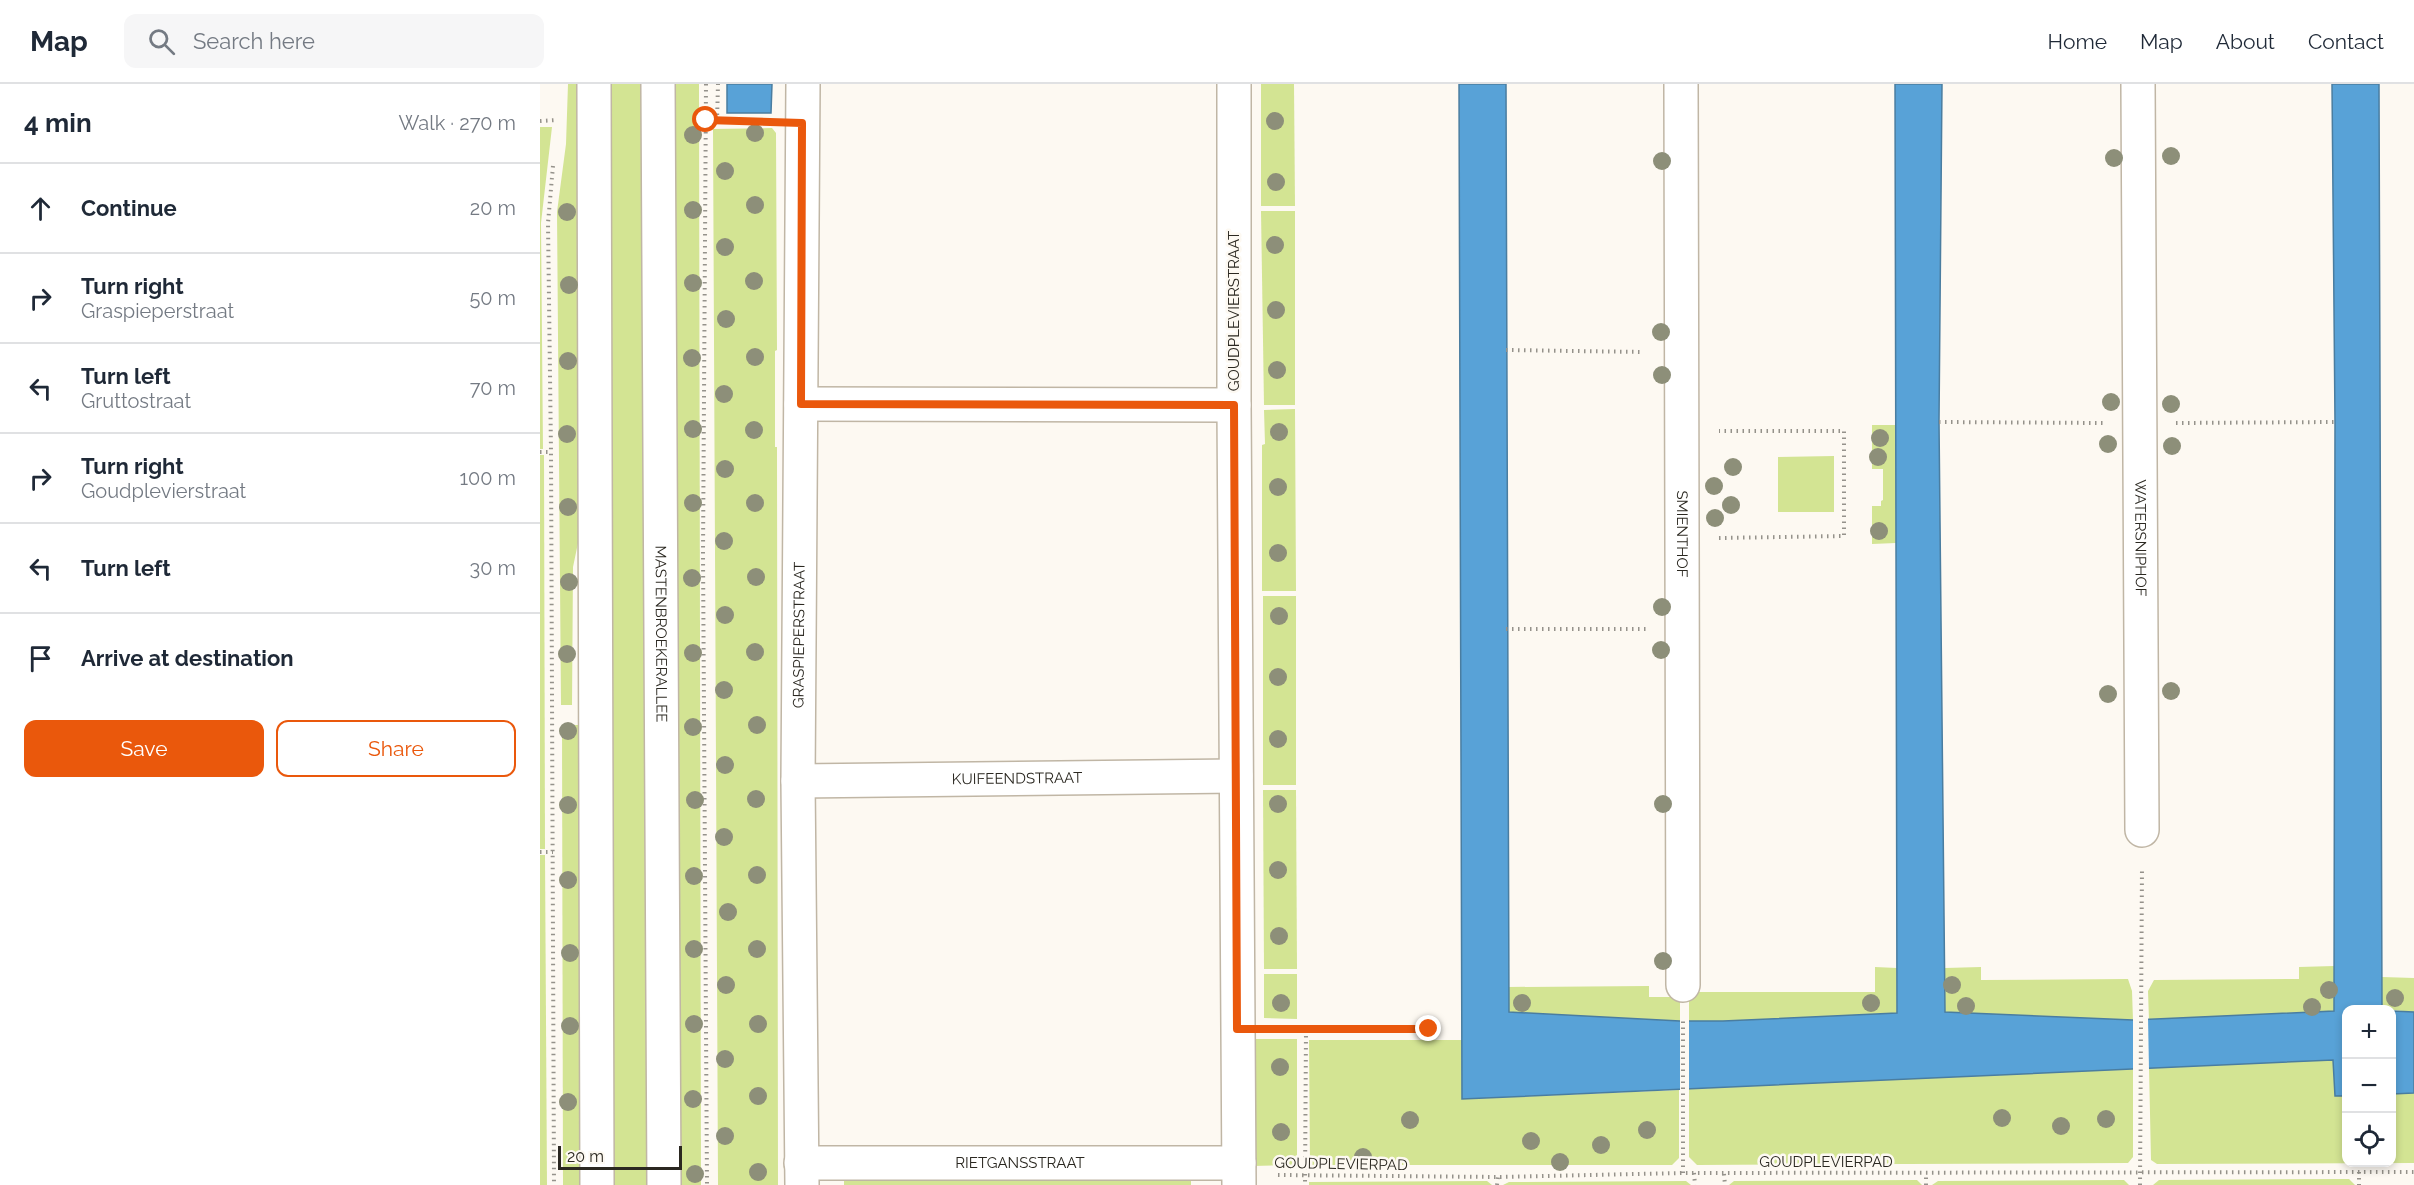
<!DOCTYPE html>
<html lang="en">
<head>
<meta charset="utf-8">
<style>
  body { margin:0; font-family:Raleway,sans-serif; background:#f6f6f7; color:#1f2937 }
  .controls { position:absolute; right:18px; bottom:18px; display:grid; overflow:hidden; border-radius:12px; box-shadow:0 3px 9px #0003 }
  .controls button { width:54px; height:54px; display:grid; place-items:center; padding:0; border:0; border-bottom:2px solid #e0e1e3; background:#fff; color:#1f2937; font:30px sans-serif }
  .scale { position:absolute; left:18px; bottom:15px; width:124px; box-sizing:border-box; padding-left:6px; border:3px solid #2b2821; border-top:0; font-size:16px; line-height:21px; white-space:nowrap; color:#2b2821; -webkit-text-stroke:4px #fdf9f2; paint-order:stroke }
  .stop { position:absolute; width:18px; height:18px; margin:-14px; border:4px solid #ea580c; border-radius:50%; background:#fff }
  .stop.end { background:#ea580c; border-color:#fff; box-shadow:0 2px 6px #0008 }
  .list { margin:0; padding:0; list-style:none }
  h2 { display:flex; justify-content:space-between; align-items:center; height:78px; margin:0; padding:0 24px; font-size:26px }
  h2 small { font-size:20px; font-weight:400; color:#747a83 }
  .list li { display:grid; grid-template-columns:39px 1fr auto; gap:18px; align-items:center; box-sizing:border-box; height:90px; padding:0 24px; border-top:2px solid #e0e1e3 }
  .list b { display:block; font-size:22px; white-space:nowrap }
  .list p { margin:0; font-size:20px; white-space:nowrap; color:#747a83 }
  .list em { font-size:20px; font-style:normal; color:#747a83 }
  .actions { display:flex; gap:12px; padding:18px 24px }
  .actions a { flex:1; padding:14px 0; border:2px solid #ea580c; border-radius:12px; text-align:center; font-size:21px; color:#ea580c }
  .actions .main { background:#ea580c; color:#fff }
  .icon { flex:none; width:33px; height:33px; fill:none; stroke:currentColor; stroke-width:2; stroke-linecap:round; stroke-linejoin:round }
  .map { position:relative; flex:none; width:1874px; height:1101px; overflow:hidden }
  header { display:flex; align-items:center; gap:36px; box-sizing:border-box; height:84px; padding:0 30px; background:#fff; border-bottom:2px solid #e0e1e3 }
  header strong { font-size:28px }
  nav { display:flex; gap:33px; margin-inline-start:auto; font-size:21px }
  .search { width:420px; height:54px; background:#f6f6f7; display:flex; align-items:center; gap:15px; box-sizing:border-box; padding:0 21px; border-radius:12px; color:#747a83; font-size:22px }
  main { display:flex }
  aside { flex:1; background:#fff }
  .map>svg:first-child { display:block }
  .green { fill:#d3e493 }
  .water { fill:#58a2d7; stroke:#4a7da0; stroke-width:1.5 }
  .pier { fill:#fdf9f2 }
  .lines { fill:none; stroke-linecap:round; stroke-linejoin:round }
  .street-casing { stroke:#c0b6a5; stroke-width:36 }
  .secondary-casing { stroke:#c0b6a5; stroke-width:36 }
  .path { stroke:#95928b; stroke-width:4; stroke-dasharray:1.5 4.5; stroke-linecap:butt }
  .street { stroke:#fff; stroke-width:33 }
  .secondary { stroke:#fff; stroke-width:33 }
  .tree { fill:#8d8f79 }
  .route { stroke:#ea580c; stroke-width:8 }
  .labels { text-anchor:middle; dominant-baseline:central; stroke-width:5; stroke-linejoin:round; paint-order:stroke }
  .street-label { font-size:15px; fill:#2b2821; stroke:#fdf9f2 }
</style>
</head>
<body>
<header>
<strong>Map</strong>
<div class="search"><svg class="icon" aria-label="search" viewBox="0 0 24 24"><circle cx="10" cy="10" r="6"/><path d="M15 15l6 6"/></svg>Search here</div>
<nav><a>Home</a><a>Map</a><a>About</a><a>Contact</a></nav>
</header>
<main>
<aside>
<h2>4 min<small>Walk · 270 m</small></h2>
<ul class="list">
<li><svg class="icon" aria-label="ahead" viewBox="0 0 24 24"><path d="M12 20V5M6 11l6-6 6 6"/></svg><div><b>Continue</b></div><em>20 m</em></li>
<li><svg class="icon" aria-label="right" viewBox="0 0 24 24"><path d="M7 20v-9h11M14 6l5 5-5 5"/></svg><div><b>Turn right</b><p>Graspieperstraat</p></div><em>50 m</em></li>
<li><svg class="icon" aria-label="left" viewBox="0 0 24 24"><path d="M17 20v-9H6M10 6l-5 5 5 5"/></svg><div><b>Turn left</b><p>Gruttostraat</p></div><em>70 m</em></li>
<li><svg class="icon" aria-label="right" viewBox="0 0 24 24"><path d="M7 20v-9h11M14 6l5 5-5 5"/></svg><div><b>Turn right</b><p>Goudplevierstraat</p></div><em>100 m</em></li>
<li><svg class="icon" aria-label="left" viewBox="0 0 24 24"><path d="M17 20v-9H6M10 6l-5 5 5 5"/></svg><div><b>Turn left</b></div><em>30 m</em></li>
<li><svg class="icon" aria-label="arrive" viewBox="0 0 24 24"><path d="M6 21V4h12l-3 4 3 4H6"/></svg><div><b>Arrive at destination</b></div></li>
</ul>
<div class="actions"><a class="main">Save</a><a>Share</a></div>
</aside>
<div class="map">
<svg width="1874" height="1101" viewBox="0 0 1874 1101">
  <rect width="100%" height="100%" fill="#fdf9f2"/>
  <g class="green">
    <polygon points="28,0 47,0 47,416 33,483 32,621 21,621 17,128 26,60"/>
    <polygon points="68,0 111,0 115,1101 71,1101"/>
    <polygon points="133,0 159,0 161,1101 137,1101"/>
    <polygon points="721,0 754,0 755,122 721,122"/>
    <polygon points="0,43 12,43 1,139 3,365 0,365"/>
    <polygon points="232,44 236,49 237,266 235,267 235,363 237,363 238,1101 178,1101 173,45"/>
    <polygon points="721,127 755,127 755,321 724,321"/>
    <polygon points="755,325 756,507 722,507 722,361 725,360 724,326"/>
    <polygon points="1332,341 1356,341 1356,459 1332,460 1332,422 1341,422 1341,417 1343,416 1343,385 1332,385"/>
    <polygon points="0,371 4,371 5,765 0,765"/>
    <polygon points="1294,372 1294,428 1238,428 1238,373"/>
    <rect x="723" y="512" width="33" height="189"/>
    <polygon points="22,641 49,641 50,1101 23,1101"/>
    <polygon points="723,706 756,706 757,885 724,885"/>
    <polygon points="0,771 5,771 7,1101 0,1101"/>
    <polygon points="1794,882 1794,927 1609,936 1608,907 1614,896 1759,895 1759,883"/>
    <polygon points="1335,883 1357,884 1357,929 1183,937 1149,937 1149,908 1335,908"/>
    <polygon points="1441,883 1441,896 1588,895 1592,907 1593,936 1405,928 1405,884"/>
    <polygon points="724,890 757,890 757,935 724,934"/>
    <polygon points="1842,893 1874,894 1874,928 1842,925"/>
    <polygon points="1109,902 1109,913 1140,913 1140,937 969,928 968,903"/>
    <polygon points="712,955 757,955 757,1081 713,1082"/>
    <polygon points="769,956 922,956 922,1015 1139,1006 1139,1074 1132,1081 770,1081"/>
    <polygon points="1794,976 1795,1012 1806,1012 1806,1078 1852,1078 1852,1010 1874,1009 1874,1079 1617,1080 1611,1076 1609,983"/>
    <polygon points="1593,984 1593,1073 1588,1079 1157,1081 1149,1073 1149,1005"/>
    <polygon points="651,1093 651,1101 304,1101 304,1094"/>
    <polygon points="1809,1095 1815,1101 1613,1101 1619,1096"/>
    <polygon points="1377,1096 1382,1101 1189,1101 1194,1097"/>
    <polygon points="1584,1096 1589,1101 1392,1101 1398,1097"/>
    <polygon points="947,1097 952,1101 769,1101 769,1098"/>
    <polygon points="1146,1097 1151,1101 963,1101 969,1098"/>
  </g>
  <g class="water">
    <polygon points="187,0 232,0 231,29 187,29"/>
    <polygon points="919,0 966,0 969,928 1140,937 1183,937 1357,929 1355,0 1402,0 1399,338 1405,928 1593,936 1794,927 1795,338 1792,0 1839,0 1842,925 1806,926 1806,1012 1795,1012 1793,976 922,1015"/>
    <polygon points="1852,927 1874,928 1874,1009 1852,1010"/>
  </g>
  <g class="pier">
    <polygon points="1593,933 1608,933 1609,986 1593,987"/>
    <polygon points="1140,934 1149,934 1149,1008 1140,1009"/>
  </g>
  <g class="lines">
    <defs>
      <g id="street">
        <polyline points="694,0 694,321 699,1101"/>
        <path id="s1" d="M1141,0L1143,901"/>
        <path id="s2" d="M1598,0L1602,746"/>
        <polyline points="261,320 694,321"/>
        <path id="s3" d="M258,697L696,692"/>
        <path id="s4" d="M261,1079H699"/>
        <path id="s5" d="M262,1101L258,697L263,0"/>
      </g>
      <g id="secondary">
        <polyline points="54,0 57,1101"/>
        <path id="s6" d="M118,0L124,1101"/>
      </g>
    </defs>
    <use href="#street" class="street-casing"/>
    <use href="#secondary" class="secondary-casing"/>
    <g class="path">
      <polyline points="166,0 163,470 167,1101"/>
      <polyline points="166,36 226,38"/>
      <polyline points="0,37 17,36"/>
      <polyline points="177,37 178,0"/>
      <polyline points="13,82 8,139 11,368 14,1101"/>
      <polyline points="966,266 1103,268"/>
      <polyline points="1399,338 1563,339"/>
      <polyline points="1636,339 1795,338"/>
      <polyline points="0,368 11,368"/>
      <polyline points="1179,454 1304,452 1304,347 1179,347"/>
      <polyline points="966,545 1106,545"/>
      <polyline points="0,768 13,768"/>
      <polyline points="736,945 766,946 765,1101"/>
      <polyline points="766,946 889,945"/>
      <polyline points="1819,1088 1819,1101"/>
      <polyline points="1143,1089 1143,937"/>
      <polyline points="1154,1089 1155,1101"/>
      <polyline points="1184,1090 1185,1101"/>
      <polyline points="738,1091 958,1093 1143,1089 1874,1088"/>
      <polyline points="957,1101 958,1093"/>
      <polyline points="1386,1101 1386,1089"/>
      <polyline points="1600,1101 1602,783"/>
    </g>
    <use href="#street" class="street"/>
    <use href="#secondary" class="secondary"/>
  </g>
  <g class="tree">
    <circle cx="735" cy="37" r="9"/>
    <circle cx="215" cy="49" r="9"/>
    <circle cx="153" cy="51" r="9"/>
    <circle cx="1631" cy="72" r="9"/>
    <circle cx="1574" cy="74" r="9"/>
    <circle cx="1122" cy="77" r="9"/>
    <circle cx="185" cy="87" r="9"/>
    <circle cx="736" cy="98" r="9"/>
    <circle cx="215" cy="121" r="9"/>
    <circle cx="153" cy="126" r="9"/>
    <circle cx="27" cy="128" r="9"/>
    <circle cx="735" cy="161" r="9"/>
    <circle cx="185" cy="163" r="9"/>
    <circle cx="214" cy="197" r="9"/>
    <circle cx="153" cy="199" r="9"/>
    <circle cx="29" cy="201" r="9"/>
    <circle cx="736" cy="226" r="9"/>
    <circle cx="186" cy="235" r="9"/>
    <circle cx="1121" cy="248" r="9"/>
    <circle cx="215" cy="273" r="9"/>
    <circle cx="152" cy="274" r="9"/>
    <circle cx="28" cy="277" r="9"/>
    <circle cx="737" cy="286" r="9"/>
    <circle cx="1122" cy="291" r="9"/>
    <circle cx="184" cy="310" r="9"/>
    <circle cx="1571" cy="318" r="9"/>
    <circle cx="1631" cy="320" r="9"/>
    <circle cx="153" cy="345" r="9"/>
    <circle cx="214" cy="346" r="9"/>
    <circle cx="739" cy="348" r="9"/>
    <circle cx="27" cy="350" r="9"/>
    <circle cx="1340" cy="354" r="9"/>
    <circle cx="1568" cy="360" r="9"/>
    <circle cx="1632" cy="362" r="9"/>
    <circle cx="1338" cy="373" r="9"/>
    <circle cx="1193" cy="383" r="9"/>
    <circle cx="185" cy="385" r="9"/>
    <circle cx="1174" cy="402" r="9"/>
    <circle cx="738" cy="403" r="9"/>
    <circle cx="153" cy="419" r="9"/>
    <circle cx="215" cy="419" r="9"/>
    <circle cx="1191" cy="421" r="9"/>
    <circle cx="28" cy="423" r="9"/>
    <circle cx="1175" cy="434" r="9"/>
    <circle cx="1339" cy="447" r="9"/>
    <circle cx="184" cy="457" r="9"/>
    <circle cx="738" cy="469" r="9"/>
    <circle cx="216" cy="493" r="9"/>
    <circle cx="152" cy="494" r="9"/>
    <circle cx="29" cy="498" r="9"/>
    <circle cx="1122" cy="523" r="9"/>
    <circle cx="185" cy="531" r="9"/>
    <circle cx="739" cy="532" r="9"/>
    <circle cx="1121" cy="566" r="9"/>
    <circle cx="215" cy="568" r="9"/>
    <circle cx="153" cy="569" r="9"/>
    <circle cx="27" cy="570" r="9"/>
    <circle cx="738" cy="593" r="9"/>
    <circle cx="184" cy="606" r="9"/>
    <circle cx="1631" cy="607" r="9"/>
    <circle cx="1568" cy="610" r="9"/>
    <circle cx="217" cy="641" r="9"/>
    <circle cx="153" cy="643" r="9"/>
    <circle cx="28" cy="647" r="9"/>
    <circle cx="738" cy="655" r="9"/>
    <circle cx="185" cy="681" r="9"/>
    <circle cx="216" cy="715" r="9"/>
    <circle cx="155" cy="716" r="9"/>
    <circle cx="738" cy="720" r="9"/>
    <circle cx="1123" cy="720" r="9"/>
    <circle cx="28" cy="721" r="9"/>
    <circle cx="184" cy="753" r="9"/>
    <circle cx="738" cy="786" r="9"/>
    <circle cx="217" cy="791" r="9"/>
    <circle cx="154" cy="792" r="9"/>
    <circle cx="28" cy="796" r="9"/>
    <circle cx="188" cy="828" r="9"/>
    <circle cx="739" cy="852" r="9"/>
    <circle cx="154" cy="865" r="9"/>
    <circle cx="217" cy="865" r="9"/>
    <circle cx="30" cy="869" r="9"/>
    <circle cx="1123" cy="877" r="9"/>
    <circle cx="186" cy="901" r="9"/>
    <circle cx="1412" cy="901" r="9"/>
    <circle cx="1789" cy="906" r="9"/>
    <circle cx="1855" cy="914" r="9"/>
    <circle cx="741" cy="919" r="9"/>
    <circle cx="982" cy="919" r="9"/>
    <circle cx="1331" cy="919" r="9"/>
    <circle cx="1426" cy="922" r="9"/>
    <circle cx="1772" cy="923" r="9"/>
    <circle cx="154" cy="940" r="9"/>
    <circle cx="218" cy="940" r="9"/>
    <circle cx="30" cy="942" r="9"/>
    <circle cx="185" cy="975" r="9"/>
    <circle cx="740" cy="983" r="9"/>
    <circle cx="218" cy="1012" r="9"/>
    <circle cx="153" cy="1015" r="9"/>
    <circle cx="28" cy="1018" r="9"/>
    <circle cx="1462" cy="1034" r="9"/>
    <circle cx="1566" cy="1035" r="9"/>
    <circle cx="870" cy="1036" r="9"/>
    <circle cx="1521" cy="1042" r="9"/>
    <circle cx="1107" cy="1046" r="9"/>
    <circle cx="741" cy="1048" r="9"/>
    <circle cx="185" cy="1052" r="9"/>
    <circle cx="991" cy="1057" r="9"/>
    <circle cx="1061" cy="1061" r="9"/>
    <circle cx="823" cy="1073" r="9"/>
    <circle cx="1020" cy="1078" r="9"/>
    <circle cx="218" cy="1088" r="9"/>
    <circle cx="155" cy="1090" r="9"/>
  </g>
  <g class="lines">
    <polyline class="route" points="166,36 262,39 261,320 694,321 697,945 889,945"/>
  </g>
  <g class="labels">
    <g class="street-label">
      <text transform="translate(694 227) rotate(-90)">GOUDPLEVIERSTRAAT</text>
      <text stroke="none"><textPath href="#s1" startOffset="450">SMIENTHOF</textPath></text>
      <text stroke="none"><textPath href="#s2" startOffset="454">WATERSNIPHOF</textPath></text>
      <text stroke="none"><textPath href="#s6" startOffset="550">MASTENBROEKERALLEE</textPath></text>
      <text stroke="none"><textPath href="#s5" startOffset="550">GRASPIEPERSTRAAT</textPath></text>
      <text stroke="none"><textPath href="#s3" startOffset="219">KUIFEENDSTRAAT</textPath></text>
      <text x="1286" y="1078">GOUDPLEVIERPAD</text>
      <text stroke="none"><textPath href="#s4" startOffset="219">RIETGANSSTRAAT</textPath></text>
      <text transform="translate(801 1080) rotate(1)">GOUDPLEVIERPAD</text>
    </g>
  </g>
</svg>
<div class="controls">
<button>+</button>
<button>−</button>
<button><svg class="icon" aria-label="locate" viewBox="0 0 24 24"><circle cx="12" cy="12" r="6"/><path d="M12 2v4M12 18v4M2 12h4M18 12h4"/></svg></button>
</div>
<div class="scale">20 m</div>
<div class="stop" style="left:166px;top:36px"></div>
<div class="stop end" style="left:889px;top:945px"></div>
</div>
</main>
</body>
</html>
